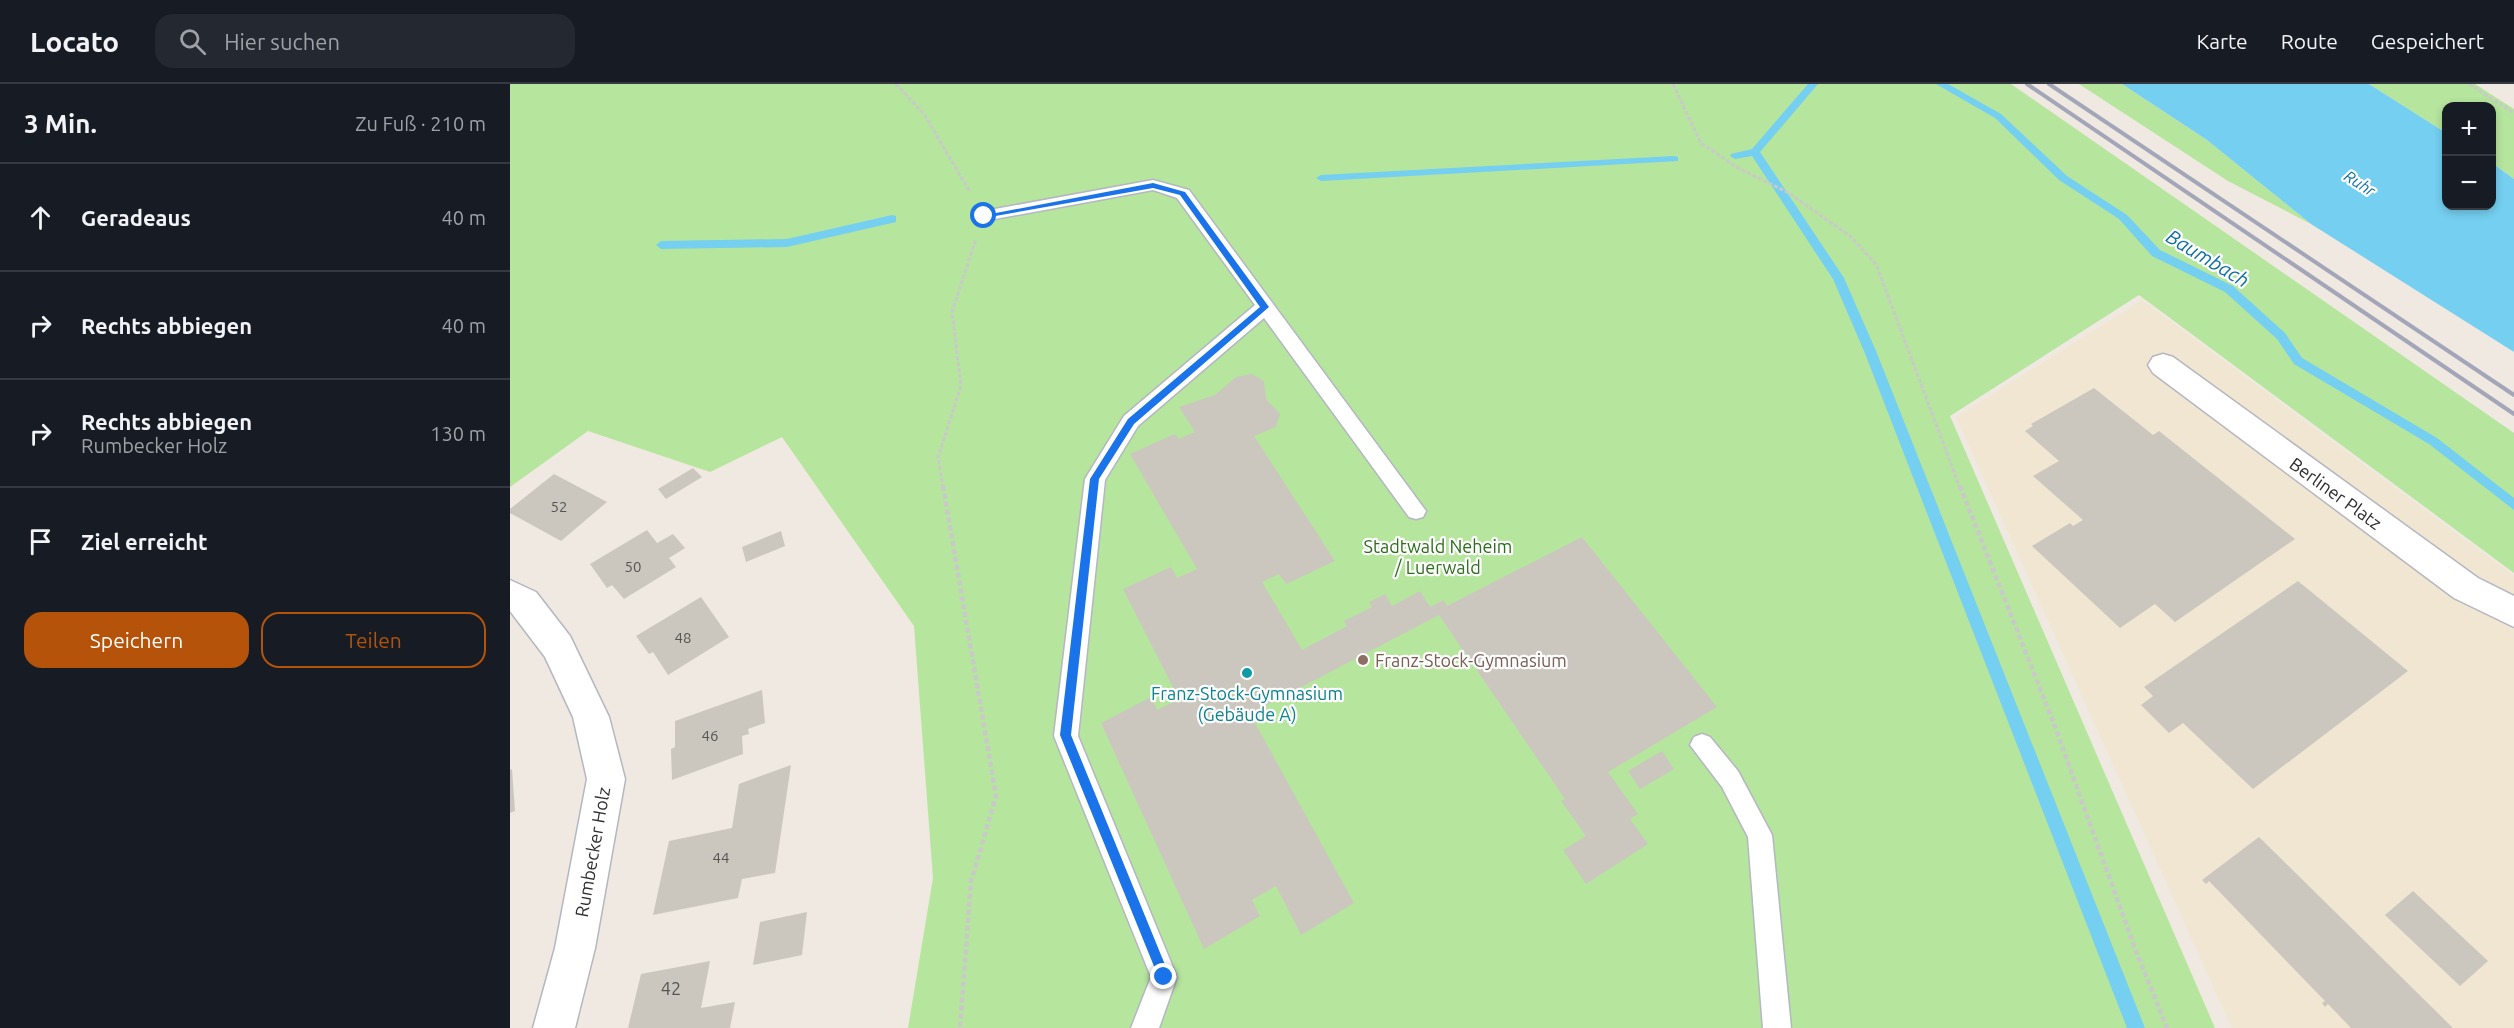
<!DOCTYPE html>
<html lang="de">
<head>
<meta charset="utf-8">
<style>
  body { margin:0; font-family:Ubuntu,sans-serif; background:#242831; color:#f1f3f6 }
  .controls { position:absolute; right:18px; top:18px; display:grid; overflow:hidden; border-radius:12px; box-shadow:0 3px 9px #0003 }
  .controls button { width:54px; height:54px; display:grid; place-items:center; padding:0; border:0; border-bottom:2px solid #363941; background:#171b24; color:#f1f3f6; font:30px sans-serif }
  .stop { position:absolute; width:18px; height:18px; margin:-14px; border:4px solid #1a73e8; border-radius:50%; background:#fff }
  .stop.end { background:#1a73e8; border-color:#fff; box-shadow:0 2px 6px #0008 }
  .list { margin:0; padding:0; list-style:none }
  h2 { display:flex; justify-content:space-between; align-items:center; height:78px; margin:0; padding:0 24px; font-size:26px }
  h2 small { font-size:20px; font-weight:400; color:#9ea1a6 }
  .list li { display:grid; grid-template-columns:39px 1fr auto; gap:18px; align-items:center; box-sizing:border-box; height:108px; padding:0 24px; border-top:2px solid #363941 }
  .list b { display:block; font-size:22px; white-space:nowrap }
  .list p { margin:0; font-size:20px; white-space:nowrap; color:#9ea1a6 }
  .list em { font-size:20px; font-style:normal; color:#9ea1a6 }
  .actions { display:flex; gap:12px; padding:18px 24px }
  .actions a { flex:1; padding:14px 0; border:2px solid #b45309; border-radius:18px; text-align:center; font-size:21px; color:#b45309 }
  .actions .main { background:#b45309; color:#fff }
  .icon { flex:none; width:33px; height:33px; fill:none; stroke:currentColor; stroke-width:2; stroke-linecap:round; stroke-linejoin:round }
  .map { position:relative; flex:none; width:2004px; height:944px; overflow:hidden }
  header { display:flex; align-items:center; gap:36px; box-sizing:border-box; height:84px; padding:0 30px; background:#171b24; border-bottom:2px solid #363941 }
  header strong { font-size:28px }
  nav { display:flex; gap:33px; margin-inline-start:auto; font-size:21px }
  .search { width:420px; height:54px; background:#242831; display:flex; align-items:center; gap:15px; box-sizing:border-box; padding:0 21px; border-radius:18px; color:#9ea1a6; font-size:22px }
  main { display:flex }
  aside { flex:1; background:#171b24 }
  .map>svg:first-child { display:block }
  .education { fill:#f0e6d1 }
  .green { fill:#b6e59e }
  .water { fill:#75cff0 }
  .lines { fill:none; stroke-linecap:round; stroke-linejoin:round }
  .stream { fill:#75cff0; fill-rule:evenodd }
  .building { fill:#cbc7bf }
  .lane-casing { stroke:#b4b7c1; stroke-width:3 }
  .street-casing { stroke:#b4b7c1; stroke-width:3 }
  .path-far1 { stroke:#c9c9c9; stroke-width:3; stroke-dasharray:4 2; stroke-linecap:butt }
  .path { stroke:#c9c9c9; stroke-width:4.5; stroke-dasharray:5 3; stroke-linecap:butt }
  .lane { fill:#fff; fill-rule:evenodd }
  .street { fill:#fff; fill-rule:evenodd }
  .rail { stroke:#a3a6b8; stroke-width:4 }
  .route { fill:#1a73e8 }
  .education-dot { fill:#8d6e63; stroke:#fff; stroke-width:2 }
  .culture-dot { fill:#0f9aa8; stroke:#fff; stroke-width:2 }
  .labels { text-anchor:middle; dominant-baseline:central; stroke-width:4.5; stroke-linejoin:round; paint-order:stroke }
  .number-label { font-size:15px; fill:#555452 }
  .far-water-label { font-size:16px; font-style:italic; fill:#0d6fa3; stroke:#fff }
  .street-label { font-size:18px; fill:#2e2e2e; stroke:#fff }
  .park-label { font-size:18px; fill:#2c6e1b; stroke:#fff }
  .education-label { font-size:18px; fill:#785e54; stroke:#fff; text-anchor:start }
  .culture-label { font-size:18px; fill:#0d838f; stroke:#fff }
  .near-number-label { font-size:18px; fill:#555452 }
  .water-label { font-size:20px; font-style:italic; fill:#0d6fa3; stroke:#fff }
</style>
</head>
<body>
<header>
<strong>Locato</strong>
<div class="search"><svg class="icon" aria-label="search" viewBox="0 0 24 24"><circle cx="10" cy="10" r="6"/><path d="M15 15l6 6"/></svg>Hier suchen</div>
<nav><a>Karte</a><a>Route</a><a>Gespeichert</a></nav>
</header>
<main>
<aside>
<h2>3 Min.<small>Zu Fuß · 210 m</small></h2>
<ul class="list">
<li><svg class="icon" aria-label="ahead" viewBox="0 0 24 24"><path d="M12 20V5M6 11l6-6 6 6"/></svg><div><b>Geradeaus</b></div><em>40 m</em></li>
<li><svg class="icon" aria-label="right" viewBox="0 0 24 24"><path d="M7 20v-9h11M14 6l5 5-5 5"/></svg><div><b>Rechts abbiegen</b></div><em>40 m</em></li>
<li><svg class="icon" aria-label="right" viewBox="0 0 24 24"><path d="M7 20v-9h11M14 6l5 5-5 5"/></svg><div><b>Rechts abbiegen</b><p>Rumbecker Holz</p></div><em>130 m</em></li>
<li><svg class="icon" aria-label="arrive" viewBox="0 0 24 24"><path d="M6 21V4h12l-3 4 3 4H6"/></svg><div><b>Ziel erreicht</b></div></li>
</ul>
<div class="actions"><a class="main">Speichern</a><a>Teilen</a></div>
</aside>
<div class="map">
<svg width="2004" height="944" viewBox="0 0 2004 944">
  <rect width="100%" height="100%" fill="#efe9e1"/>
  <polygon class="education" points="1632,216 2004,492 2004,944 1722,944 1446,333"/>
  <g class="green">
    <polygon points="0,0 1501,0 2004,349 2004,489 1629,211 1440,332 1705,944 398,944 423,794 404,542 272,353 200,388 78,347 0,403"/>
    <polygon points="1569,0 1612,0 1697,56 1801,140 1718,97"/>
    <polygon points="1859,0 1965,0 2004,25 2004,95 1982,79 1982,22 1936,22 1936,49"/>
  </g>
  <polygon class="water" points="1612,0 1859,0 1936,49 1936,122 1982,122 1982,79 2004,95 2004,268 1801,140 1697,56"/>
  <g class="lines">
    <g class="stream">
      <polygon points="1298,0 1308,0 1250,68 1334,194 1366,267 1635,944 1617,944 1354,267 1323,195 1242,72 1225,75 1220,72 1221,70 1242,65"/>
      <polygon points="1426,0 1438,0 1491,30 1557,92 1617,131 1650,166 1723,202 1775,249 1792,274 1927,354 2004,414 2004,426 1919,360 1784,280 1767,255 1715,208 1642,172 1609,135 1549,96 1485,34"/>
      <polygon points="1164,72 1168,73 1168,77 811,97 806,94 811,91"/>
      <polygon points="382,131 386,132 386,138 277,163 151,165 146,161 151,157 277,155"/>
    </g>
  </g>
  <g class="building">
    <polygon points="742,290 754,297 756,315 770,330 766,343 744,352 825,477 776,500 769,490 752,498 792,566 837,542 834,537 862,523 859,518 875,510 882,522 910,507 920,523 934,516 937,522 1072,453 1207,623 1098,688 1128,730 1120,735 1138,760 1076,800 1053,766 1076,752 1051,717 1055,715 929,531 740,630 844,819 791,851 766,802 742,816 750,832 694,865 591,639 641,613 647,626 669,615 613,505 661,483 667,494 687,485 620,370 665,350 669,355 685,348 669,323 705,311 726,293"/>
    <polygon points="1584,304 1643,351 1649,347 1785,455 1665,538 1645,520 1610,544 1522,462 1560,439 1563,442 1573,436 1523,392 1549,377 1515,347 1523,342 1521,340"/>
    <polygon points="183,384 192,393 156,415 148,405"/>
    <polygon points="44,390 97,418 51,457 0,429 0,425"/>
    <polygon points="137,446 147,459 163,450 175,464 159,474 166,483 114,515 102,501 97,504 80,480"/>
    <polygon points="271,447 275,462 236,478 232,463"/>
    <polygon points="1788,497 1898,587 1743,705 1673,639 1659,649 1631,621 1643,612 1634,603"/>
    <polygon points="191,513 219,553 158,591 143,568 139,570 126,552"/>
    <polygon points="252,606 255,639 238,645 239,650 232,652 233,670 162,696 161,665 165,663 165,637"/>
    <polygon points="1152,667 1164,685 1130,705 1118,687"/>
    <polygon points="281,681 265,789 232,795 228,814 143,831 159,757 222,744 229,700"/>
    <polygon points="2,685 5,727 0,729 0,686"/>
    <polygon points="1749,753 1943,944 1841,944 1818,920 1815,923 1812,919 1815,917 1699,797 1696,800 1692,796"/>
    <polygon points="1903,807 1978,877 1950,902 1875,831"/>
    <polygon points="297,828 292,871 243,881 250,838"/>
    <polygon points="200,877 191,924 225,918 220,944 118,944 131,890"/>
  </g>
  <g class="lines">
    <defs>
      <g id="lane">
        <polygon points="643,96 679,106 916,427 913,433 906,435 899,433 754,234 628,342 595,396 568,652 667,893 649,944 621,944 641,893 544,652 575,395 614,332 745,221 667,114 643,106 474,137 466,132 474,127"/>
        <polygon points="1192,650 1200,653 1228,687 1262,751 1281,944 1253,944 1238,753 1212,703 1180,661 1184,653"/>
      </g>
      <g id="street">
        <polygon points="1653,270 1663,273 1968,494 2004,512 2004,543 1944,514 1643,289 1638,281 1643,273"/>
        <polygon points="0,496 26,508 60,552 99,633 115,695 85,864 65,944 23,944 45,864 77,695 63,633 35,573 0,527"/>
      </g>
    </defs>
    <use href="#lane" class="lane-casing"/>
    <use href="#street" class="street-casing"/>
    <g class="path-far1">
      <polyline points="386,0 414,30 460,108"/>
      <polyline points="1163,0 1191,59 1228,84 1279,109 1340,152 1366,180 1450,404"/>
      <polyline points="1959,0 2004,29"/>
      <polyline points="433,404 428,373 451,302 442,228 466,155"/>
    </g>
    <g class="path">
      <polyline points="433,402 486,712 461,798 450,944"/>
      <polyline points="1450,402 1544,640 1624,862 1657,944"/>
    </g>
    <use href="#lane" class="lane"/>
    <use href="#street" class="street"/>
    <g class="rail">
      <polyline points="1517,0 2004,330"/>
      <polyline points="1539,0 2004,311"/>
    </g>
  </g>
  <polygon class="route" points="643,99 675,108 759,223 624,340 589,395 561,651 660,893 654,899 650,897 550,651 580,395 618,335 750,223 670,111 643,104 474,134 470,132"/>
  <circle class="education-dot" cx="853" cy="576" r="6"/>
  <circle class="culture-dot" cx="737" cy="589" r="6"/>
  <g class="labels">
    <g class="number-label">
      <text x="49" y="422">52</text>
      <text x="123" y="482">50</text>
      <text x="173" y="553">48</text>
      <text x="200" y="651">46</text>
      <text x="211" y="773">44</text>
    </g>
    <g class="far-water-label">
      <text transform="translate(1850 99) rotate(33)">Ruhr</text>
    </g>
    <g class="street-label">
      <text transform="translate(1826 409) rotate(36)">Berliner Platz</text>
      <text transform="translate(82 768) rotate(-80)">Rumbecker Holz</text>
    </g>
    <g class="park-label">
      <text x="928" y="462">Stadtwald Neheim<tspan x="928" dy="21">/ Luerwald</tspan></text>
    </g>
    <g class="education-label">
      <text x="865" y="576">Franz-Stock-Gymnasium</text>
    </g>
    <g class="culture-label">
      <text x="737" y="609">Franz-Stock-Gymnasium<tspan x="737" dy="21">(Gebäude A)</tspan></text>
    </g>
    <g class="near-number-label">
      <text x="161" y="904">42</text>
    </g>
    <g class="water-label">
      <text transform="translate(1698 174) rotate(31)">Baumbach</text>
    </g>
  </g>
</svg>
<div class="controls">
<button>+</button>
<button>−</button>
</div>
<div class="stop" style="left:474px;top:132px"></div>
<div class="stop end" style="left:654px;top:893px"></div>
</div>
</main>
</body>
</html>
